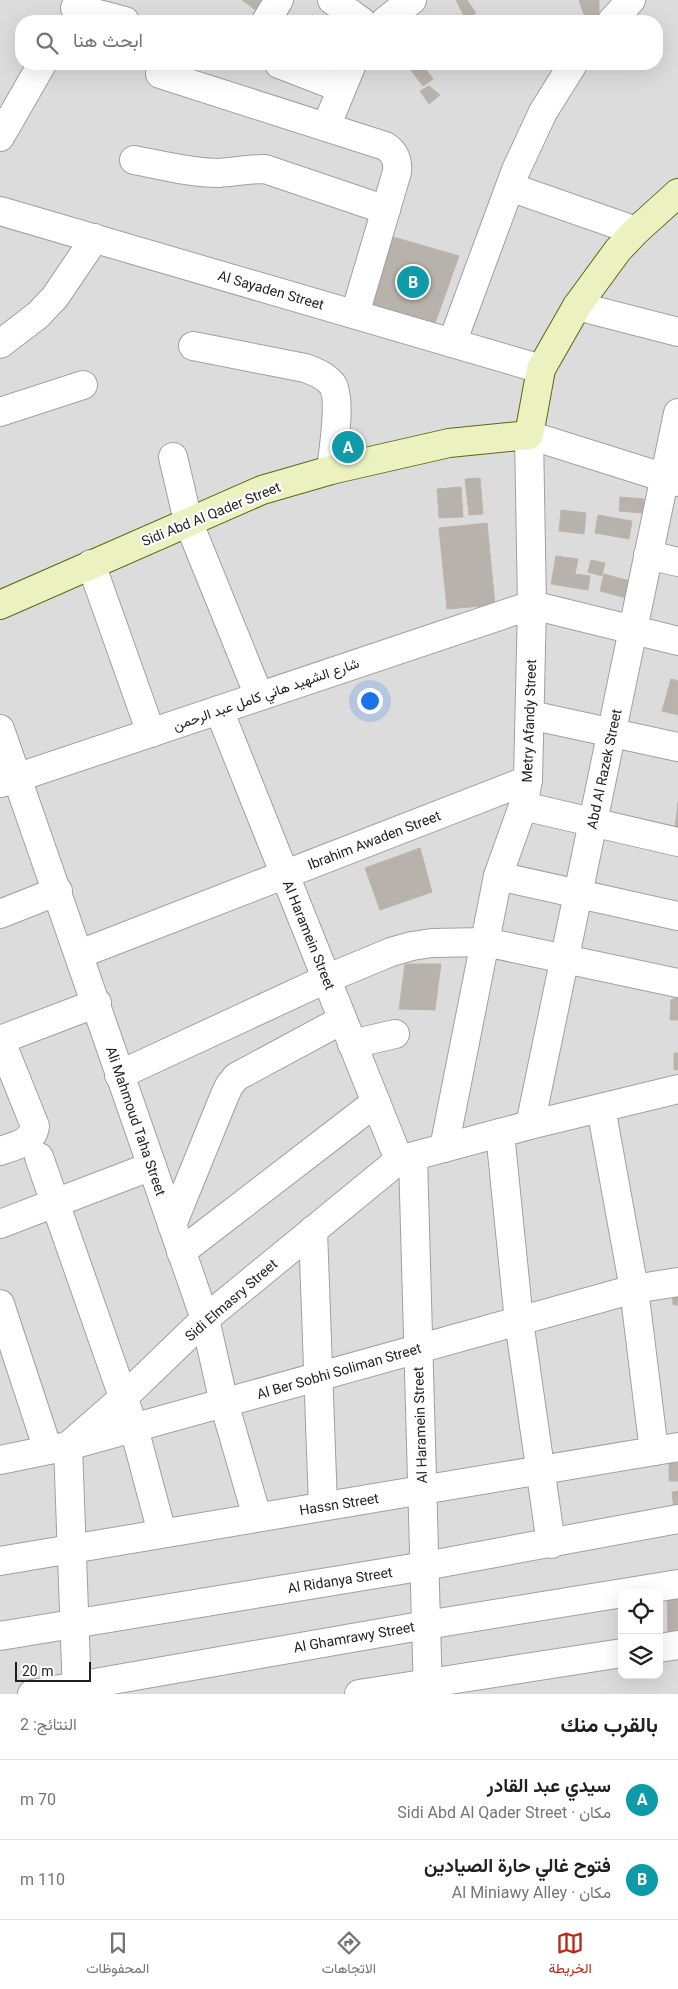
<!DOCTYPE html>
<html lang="ar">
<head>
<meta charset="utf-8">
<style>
  body { margin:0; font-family:Roboto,Vazirmatn,sans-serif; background:#f2f2f2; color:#202124; direction:rtl }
  .controls { position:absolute; right:15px; bottom:15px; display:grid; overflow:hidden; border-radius:10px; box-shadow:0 5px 20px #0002 }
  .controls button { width:45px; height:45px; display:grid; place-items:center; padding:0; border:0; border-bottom:1px solid #e0e0e0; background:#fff; color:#202124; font:25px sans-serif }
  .scale { position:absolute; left:15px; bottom:12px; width:76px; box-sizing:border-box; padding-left:5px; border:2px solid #1f1f1f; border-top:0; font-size:14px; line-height:18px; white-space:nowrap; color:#1f1f1f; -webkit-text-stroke:4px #fff; paint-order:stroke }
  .you { position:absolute; left:369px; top:700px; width:18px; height:18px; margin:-12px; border:4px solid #fff; border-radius:50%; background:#1a73e8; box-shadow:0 0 0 8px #1a73e833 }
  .badge { display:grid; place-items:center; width:32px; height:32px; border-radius:50%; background:#b72717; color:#fff; font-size:16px; font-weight:700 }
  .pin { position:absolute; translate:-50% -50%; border:2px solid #fff; box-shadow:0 1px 5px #0006 }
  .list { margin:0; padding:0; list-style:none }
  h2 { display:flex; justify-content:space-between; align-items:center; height:65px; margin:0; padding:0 20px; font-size:21px }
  h2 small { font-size:16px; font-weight:400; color:#757577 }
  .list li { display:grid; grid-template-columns:32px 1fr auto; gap:15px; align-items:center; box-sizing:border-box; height:80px; padding:0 20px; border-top:1px solid #e0e0e0 }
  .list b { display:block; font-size:19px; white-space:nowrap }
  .list p { margin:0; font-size:16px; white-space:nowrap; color:#757577 }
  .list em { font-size:16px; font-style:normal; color:#757577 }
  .icon { flex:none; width:28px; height:28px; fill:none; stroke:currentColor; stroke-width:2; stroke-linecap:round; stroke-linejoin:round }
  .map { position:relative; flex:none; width:678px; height:1694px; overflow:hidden; direction:ltr }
  .search { position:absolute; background:#fff; box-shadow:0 5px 20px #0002; left:15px; right:15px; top:15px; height:55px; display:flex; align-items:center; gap:12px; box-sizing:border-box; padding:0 18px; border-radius:20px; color:#757577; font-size:19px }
  .sheet { height:225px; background:#fff }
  nav { display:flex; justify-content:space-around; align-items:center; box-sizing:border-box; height:70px; border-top:1px solid #e0e0e0; background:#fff; font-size:14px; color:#757577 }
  nav a { display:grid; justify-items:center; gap:2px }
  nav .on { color:#b72717 }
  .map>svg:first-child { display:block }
  .residential { fill:#dddcdc; fill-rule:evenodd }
  .building { fill:#b7b2ac; stroke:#beb5aa }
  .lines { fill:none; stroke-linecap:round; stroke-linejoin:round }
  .street-casing { stroke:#a0a0a0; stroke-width:30 }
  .secondary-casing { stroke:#586a11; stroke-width:30 }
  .street { stroke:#fff; stroke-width:28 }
  .secondary { stroke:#ebf2c0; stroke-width:28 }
  .labels { text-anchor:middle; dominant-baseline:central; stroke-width:4.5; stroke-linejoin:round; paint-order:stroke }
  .street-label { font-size:14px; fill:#1f1f1f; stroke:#fff }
</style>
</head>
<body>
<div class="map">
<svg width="678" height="1694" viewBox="0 0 678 1694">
  <rect width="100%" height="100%" fill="#eeede6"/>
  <path class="residential" d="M0,0H678V1694H0ZM21,21H657V64H21ZM622,1593H659V1675H622Z"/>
  <g class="building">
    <polygon points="242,0 267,0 257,11"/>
    <polygon points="456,0 467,0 476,13 466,20"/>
    <polygon points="579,0 599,0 599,21 586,21"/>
    <polygon points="406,64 422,64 433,79 423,86"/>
    <polygon points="429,86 440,95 429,104 420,91"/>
    <polygon points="390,236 459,256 433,329 368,308"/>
    <polygon points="339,433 358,435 358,459 337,462"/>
    <polygon points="480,478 483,514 469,515 465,479"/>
    <polygon points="461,487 463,517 439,518 437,489"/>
    <polygon points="620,497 644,499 643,513 619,511"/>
    <polygon points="561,510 586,513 584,534 559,531"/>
    <polygon points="598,515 632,521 629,539 595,533"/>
    <polygon points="487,523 495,605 447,609 439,528"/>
    <polygon points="556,556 578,559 575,574 590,576 588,590 551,584"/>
    <polygon points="591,560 605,563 602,576 588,572"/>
    <polygon points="604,574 634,582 630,599 600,591"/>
    <polygon points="671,679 678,681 678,715 662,711"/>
    <polygon points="678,802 678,829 675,829"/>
    <polygon points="420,848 432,892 380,910 365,868"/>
    <polygon points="405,964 441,964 435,1010 399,1009"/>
    <polygon points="678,997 678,1020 670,1020 671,1000"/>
    <polygon points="674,1053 678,1053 678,1069 674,1070"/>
    <polygon points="672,1286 678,1286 678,1305 673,1305"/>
    <rect x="669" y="1463" width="9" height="18"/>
    <polygon points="678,1491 678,1510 674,1511 672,1492"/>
    <polygon points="667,1587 678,1587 678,1636 668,1636"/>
  </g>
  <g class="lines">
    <defs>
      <g id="street">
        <polyline points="332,0 361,21"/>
        <polyline points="75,8 125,21"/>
        <polyline points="266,21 279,0"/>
        <polyline points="385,21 412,0"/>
        <polyline points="612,21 631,0"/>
        <polyline points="279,64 341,88"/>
        <path d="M160,74L385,146C395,152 398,160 397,172L355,314"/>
        <polyline points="326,127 352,64"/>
        <polyline points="0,137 42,64"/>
        <path d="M134,160C161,165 190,173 219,173C234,172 249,169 265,169L386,210"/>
        <polyline points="510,187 636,231"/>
        <polyline points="0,211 541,369"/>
        <polyline points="577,306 678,332"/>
        <polyline points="452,343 516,170 543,112 573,64"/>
        <polyline points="0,344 38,315 55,297 95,238"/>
        <path d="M193,346L305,368C316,372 324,375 332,384C342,398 333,452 331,470"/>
        <polyline points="0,412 83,385"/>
        <polyline points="173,457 188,521 259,696"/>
        <polyline points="648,555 678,562"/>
        <polyline points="91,564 151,733"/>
        <polyline points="219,710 399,1160"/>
        <polyline points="530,715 678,747"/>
        <polyline points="0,729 205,1319 224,1403 257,1517"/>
        <polyline points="1,783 532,605 678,641"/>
        <polyline points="523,806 678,842"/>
        <polyline points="498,876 678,916"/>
        <polyline points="0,914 58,891"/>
        <polyline points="80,954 528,780"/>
        <path d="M0,1039L35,1126C33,1143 14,1146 0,1151"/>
        <polyline points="0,1040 97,1003"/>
        <polyline points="352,1044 395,1034"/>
        <polyline points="119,1075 326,979 391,952 412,946 432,943 485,942 678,983"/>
        <polyline points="601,1108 634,1289 654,1451"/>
        <polyline points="530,1125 678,413"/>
        <polyline points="500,1133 519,1321 551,1544"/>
        <polyline points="444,1148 498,876 523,806 528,780 532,605 529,435 678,482"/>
        <polyline points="39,1157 134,1428 162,1533"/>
        <polyline points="413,1157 428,1694"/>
        <polyline points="0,1224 152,1166"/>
        <polyline points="172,1225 224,1097 229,1086 236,1077 342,1020"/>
        <polyline points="313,1230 323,1506"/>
        <polyline points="181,1252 376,1102"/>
        <polyline points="0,1304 48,1450"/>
        <polyline points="0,1460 68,1446 634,1289 678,1282"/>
        <polyline points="0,1561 678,1447"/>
        <polyline points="0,1636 425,1566 678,1519"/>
        <polyline points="659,1648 678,1645"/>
        <polyline points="32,1694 426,1625 678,1584"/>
        <polyline points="77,1694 68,1446 123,1398 205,1319 399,1160 530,1125 678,1089"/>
        <polyline points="359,1694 622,1653"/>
      </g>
      <polyline id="secondary" points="0,605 262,490 331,470 449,443 529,435 541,369 577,306 618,250 636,231 678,193"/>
    </defs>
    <use href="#street" class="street-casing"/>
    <use href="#secondary" class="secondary-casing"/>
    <use href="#street" class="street"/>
    <use href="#secondary" class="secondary"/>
  </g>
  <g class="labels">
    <g class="street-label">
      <text transform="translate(271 290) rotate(16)">Al Sayaden Street</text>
      <text transform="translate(211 514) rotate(-22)">Sidi Abd Al Qader Street</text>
      <text transform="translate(266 694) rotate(-19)">شارع الشهيد هاني كامل عبد الرحمن</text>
      <text transform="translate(529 721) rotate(-88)">Metry Afandy Street</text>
      <text transform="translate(604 769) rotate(-78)">Abd Al Razek Street</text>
      <text transform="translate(374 840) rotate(-21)">Ibrahim Awaden Street</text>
      <text transform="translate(309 935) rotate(68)">Al Haramein Street</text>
      <text transform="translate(136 1121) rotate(71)">Ali Mahmoud Taha Street</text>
      <text transform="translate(231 1300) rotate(-41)">Sidi Elmasry Street</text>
      <text transform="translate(339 1371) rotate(-16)">Al Ber Sobhi Soliman Street</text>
      <text transform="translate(420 1425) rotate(-92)">Al Haramein Street</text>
      <text transform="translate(339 1504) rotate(-9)">Hassn Street</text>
      <text transform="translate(340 1580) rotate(-9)">Al Ridanya Street</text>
      <text transform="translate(354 1637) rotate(-10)">Al Ghamrawy Street</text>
    </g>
  </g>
</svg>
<div class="controls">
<button><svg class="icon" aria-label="locate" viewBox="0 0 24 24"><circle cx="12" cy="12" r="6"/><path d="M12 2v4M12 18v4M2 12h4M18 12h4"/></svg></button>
<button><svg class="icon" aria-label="layers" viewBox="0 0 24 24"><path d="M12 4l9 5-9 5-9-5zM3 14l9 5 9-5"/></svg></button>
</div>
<div class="scale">20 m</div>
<div class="you"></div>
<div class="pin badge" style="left:348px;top:447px;background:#0f9aa8">A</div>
<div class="pin badge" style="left:413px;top:282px;background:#0f9aa8">B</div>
<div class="search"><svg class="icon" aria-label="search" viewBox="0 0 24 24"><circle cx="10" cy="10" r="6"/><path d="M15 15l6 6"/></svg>ابحث هنا</div>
</div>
<section class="sheet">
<h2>بالقرب منك<small>النتائج: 2</small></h2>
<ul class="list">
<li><span class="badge" style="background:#0f9aa8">A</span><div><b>سيدي عبد القادر</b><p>مكان · Sidi Abd Al Qader Street</p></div><em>70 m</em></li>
<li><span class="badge" style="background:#0f9aa8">B</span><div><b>فتوح غالي حارة الصيادين</b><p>مكان · Al Miniawy Alley</p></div><em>110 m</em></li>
</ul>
</section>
<nav>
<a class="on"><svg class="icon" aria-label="map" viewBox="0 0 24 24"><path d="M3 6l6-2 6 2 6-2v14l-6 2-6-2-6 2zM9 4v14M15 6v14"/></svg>الخريطة</a>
<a><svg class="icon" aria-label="directions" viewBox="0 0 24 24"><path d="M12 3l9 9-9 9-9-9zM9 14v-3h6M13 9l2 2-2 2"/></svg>الاتجاهات</a>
<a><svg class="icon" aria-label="saved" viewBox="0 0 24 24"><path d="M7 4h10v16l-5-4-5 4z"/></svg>المحفوظات</a>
</nav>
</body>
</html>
